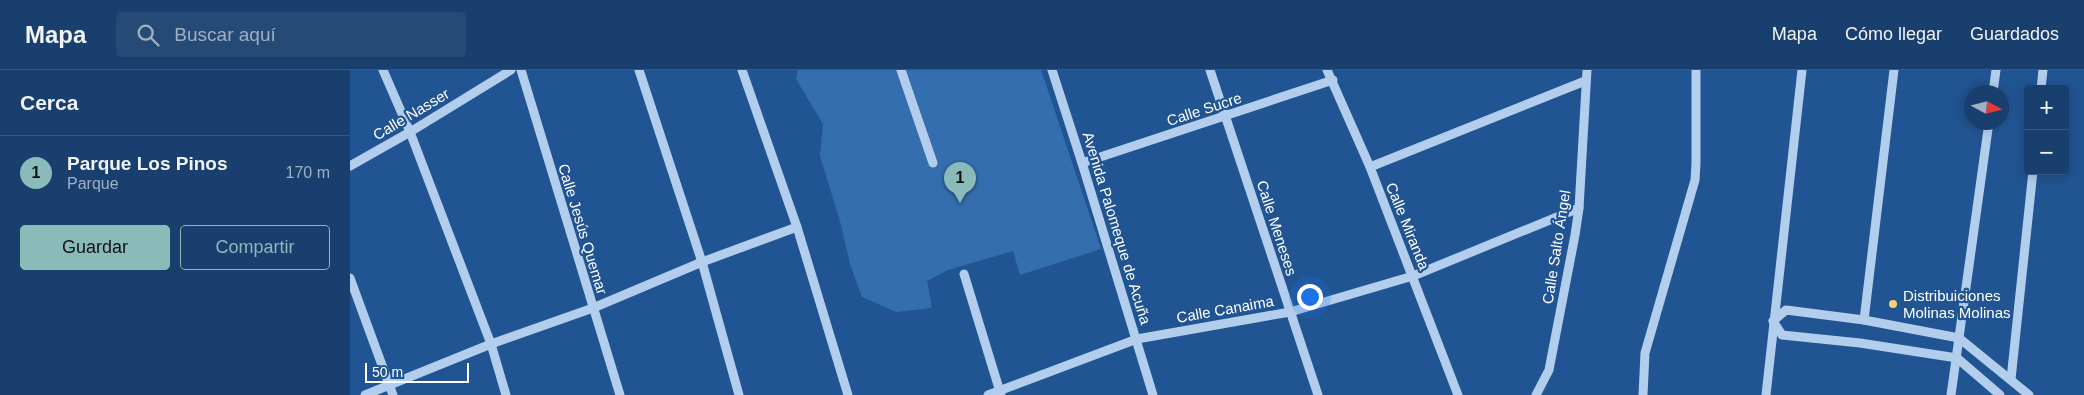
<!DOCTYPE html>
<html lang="es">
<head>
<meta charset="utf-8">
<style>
  body { margin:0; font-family:Helvetica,sans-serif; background:#264a76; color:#f1f3f6 }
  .controls { position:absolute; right:15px; top:15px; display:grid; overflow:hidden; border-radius:5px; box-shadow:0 2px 12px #0003 }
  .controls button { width:45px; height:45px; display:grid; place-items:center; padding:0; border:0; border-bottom:1px solid #375881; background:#193f6e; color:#f1f3f6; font:25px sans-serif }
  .compass { position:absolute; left:1614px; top:15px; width:45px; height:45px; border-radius:50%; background:#193f6e; box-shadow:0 2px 12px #0003; rotate:97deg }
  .scale { position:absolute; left:15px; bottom:12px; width:104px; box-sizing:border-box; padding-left:5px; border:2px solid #fff; border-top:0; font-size:14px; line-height:18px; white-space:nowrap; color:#fff; -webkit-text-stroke:4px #215492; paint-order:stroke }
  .you { position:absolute; left:959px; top:226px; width:18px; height:18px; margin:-12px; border:4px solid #fff; border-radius:50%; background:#1a73e8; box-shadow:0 0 0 8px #1a73e833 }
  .badge { display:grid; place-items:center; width:32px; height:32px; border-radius:50%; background:#8bbbb9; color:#111; font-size:16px; font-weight:700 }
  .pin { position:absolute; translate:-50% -41px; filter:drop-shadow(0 1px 2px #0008) }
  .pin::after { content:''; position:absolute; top:26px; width:18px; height:15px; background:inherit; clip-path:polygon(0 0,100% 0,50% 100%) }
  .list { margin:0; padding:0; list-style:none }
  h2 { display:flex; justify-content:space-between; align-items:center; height:65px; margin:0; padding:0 20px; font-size:21px }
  h2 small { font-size:16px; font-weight:400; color:#9fafc2 }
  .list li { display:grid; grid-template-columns:32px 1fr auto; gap:15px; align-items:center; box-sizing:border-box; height:75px; padding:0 20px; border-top:1px solid #375881 }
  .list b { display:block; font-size:19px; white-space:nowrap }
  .list p { margin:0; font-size:16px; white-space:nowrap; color:#9fafc2 }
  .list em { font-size:16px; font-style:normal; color:#9fafc2 }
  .actions { display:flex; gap:10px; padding:15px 20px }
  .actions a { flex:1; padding:11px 0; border:1px solid #8bbbb9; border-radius:5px; text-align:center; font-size:18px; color:#8bbbb9 }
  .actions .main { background:#8bbbb9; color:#111 }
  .icon { flex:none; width:28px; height:28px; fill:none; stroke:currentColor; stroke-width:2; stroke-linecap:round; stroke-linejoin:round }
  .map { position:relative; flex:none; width:1734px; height:325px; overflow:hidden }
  header { display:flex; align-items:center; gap:30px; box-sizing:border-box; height:70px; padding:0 25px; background:#193f6e; border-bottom:1px solid #375881 }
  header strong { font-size:24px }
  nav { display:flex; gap:28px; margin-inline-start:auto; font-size:18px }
  .search { width:350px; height:45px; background:#264a76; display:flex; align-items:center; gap:12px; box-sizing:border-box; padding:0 18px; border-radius:5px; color:#9fafc2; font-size:19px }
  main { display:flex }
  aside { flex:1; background:#193f6e }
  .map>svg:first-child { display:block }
  .green { fill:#346eaf }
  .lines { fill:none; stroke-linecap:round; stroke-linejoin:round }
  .minor { stroke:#b3ceed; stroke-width:9 }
  .poi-dot { fill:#fad174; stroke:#215492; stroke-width:2 }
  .labels { text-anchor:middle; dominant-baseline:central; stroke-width:4.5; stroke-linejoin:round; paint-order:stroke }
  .street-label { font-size:15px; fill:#fff; stroke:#215492 }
  .poi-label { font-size:15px; fill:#fff; stroke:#215492; text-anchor:start }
</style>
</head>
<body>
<header>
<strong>Mapa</strong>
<div class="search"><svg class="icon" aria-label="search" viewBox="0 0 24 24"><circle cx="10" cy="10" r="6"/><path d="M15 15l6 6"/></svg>Buscar aquí</div>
<nav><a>Mapa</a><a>Cómo llegar</a><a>Guardados</a></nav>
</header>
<main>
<aside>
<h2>Cerca<small></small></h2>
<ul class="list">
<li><span class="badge">1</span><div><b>Parque Los Pinos</b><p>Parque</p></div><em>170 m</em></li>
</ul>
<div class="actions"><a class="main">Guardar</a><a>Compartir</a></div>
</aside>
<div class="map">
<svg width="1734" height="325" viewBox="0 0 1734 325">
  <rect width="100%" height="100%" fill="#215492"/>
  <polygon class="green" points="448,0 691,0 751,179 670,205 663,181 598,200 577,211 582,238 546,242 512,227 500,194 490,151 470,86 473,54 446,9"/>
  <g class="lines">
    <g class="minor">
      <polyline points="33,0 60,62 141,274 156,325"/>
      <polyline points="171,0 270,325"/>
      <polyline points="289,0 352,192 389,325"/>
      <polyline points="392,0 447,157 498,325"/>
      <polyline points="551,0 583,93"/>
      <polyline points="702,0 732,93 803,325"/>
      <polyline points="860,0 968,325"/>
      <polyline points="977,0 1020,97 1108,325"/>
      <polyline points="1691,19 1693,0"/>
      <polyline points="1643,22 1646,0"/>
      <polyline points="732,93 983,10"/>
      <polyline points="0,96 60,62 161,0"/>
      <polyline points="1020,97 1235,11"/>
      <polyline points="614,204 651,325"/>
      <polyline points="0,208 43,325"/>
      <polyline points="1514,250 1544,0"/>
      <polyline points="1661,309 1683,101"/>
      <polyline points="15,325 141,274 243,238 352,192 447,157"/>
      <polyline points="638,325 787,269 940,242 1063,206 1229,138"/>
      <polyline points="1186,325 1199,300 1225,165 1229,138 1237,0"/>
      <polyline points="1293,325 1295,283 1345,110 1346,93 1346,0"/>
      <polyline points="1416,325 1452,0"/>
      <polyline points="1601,325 1639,52"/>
      <polyline points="1650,325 1607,288 1510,273 1432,265 1423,251 1436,240 1514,250 1609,268 1679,325"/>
    </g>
  </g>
  <circle class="poi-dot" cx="1543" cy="234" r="5"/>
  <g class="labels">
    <g class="street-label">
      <text transform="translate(854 39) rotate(-18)">Calle Sucre</text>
      <text transform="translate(61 44) rotate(-31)">Calle Nasser</text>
      <text transform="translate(1058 156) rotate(68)">Calle Miranda</text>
      <text transform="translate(767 158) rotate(73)">Avenida Palomeque de Acuña</text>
      <text transform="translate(927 158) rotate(72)">Calle Meneses</text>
      <text transform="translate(233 159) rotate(73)">Calle Jesús Quemar</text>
      <text transform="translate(1206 177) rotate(-81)">Calle Salto Ángel</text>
      <text transform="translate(875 239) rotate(-10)">Calle Canaima</text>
    </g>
    <g class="poi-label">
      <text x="1553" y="225">Distribuiciones<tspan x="1553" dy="17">Molinas Molinas</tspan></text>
    </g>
  </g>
</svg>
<div class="controls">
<button>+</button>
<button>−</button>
</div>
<svg class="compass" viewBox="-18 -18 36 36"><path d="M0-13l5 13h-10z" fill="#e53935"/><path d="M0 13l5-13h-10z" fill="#9fafc2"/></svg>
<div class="scale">50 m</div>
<div class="you"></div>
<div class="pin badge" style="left:610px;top:133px">1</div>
</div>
</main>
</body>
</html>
